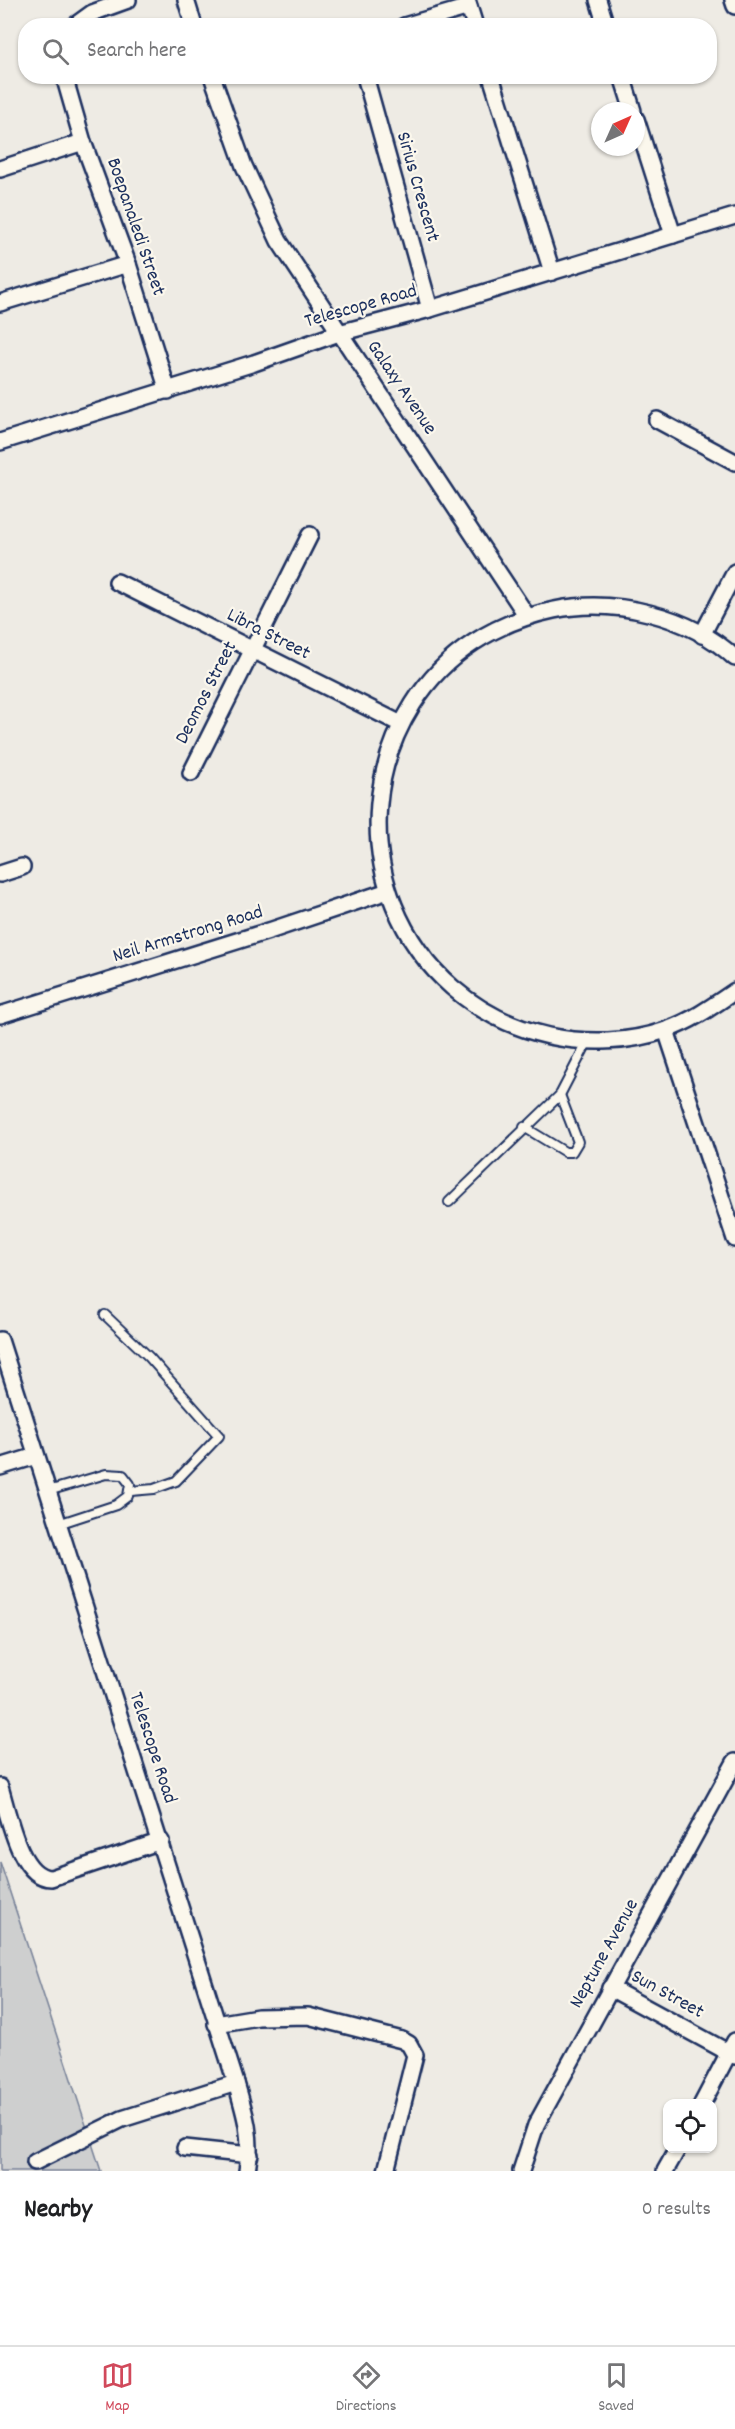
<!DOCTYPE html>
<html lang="en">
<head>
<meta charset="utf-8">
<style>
  body { margin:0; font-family:Dekko,sans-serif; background:#f2f2f2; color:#202124 }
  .controls { position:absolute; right:18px; bottom:18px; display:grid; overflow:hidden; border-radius:12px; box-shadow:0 2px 4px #0004 }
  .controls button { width:54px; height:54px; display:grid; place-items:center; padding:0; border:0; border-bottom:2px solid #e0e0e0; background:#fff; color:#202124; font:30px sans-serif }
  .compass { position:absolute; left:591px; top:102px; width:54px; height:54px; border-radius:50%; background:#fff; box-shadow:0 2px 4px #0004; rotate:45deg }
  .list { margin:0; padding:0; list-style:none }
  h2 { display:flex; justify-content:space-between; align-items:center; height:78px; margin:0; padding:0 24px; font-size:26px }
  h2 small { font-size:20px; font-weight:400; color:#757577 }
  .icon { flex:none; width:33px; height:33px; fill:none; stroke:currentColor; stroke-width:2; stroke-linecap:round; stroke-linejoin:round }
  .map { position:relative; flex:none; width:735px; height:2171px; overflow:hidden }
  .search { position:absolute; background:#fff; box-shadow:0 2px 4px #0004; left:18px; right:18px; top:18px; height:66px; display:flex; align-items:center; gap:15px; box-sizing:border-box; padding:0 21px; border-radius:24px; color:#757577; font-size:22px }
  .sheet { height:174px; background:#fff }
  nav { display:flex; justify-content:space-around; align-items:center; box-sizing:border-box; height:84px; border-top:2px solid #e0e0e0; background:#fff; font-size:16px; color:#757577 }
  nav a { display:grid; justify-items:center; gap:3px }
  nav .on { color:#d1495b }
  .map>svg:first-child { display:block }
  .green { fill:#cecfcf; stroke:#747f96; stroke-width:1.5 }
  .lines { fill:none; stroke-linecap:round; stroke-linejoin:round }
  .service-casing { stroke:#1b2f5e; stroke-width:12 }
  .minor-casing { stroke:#1b2f5e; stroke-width:20 }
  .service { stroke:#fbf7ec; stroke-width:8 }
  .minor { stroke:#fbf7ec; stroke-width:15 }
  .labels { text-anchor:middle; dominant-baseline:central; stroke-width:4.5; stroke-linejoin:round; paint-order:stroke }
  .street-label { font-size:20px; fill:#1b2f5e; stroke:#fbf7ec }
</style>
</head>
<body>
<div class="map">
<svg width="735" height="2171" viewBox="0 0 735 2171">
  <rect width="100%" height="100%" fill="#eeebe4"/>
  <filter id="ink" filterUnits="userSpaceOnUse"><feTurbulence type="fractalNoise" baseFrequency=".0167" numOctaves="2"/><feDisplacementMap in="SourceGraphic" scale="12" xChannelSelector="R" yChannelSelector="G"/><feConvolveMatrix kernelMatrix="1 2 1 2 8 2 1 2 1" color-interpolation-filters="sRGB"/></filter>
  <g filter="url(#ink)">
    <polygon class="green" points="0,1862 101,2171 0,2171"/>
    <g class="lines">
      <defs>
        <g id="service">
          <polyline points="524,1127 565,1152 572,1152 578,1142 560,1095"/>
          <polyline points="449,1202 560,1095 588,1041"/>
          <polyline points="105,1315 149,1357 219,1436 176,1481 154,1489 131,1491"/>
          <polyline points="48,1491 106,1474 123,1475 130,1484 128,1496 116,1505 58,1524"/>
        </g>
        <g id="minor">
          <polyline points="186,0 194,26"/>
          <polyline points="467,0 475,26"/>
          <polyline points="598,0 606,26"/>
          <polyline points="733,0 735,6"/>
          <polyline points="74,26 92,13 128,0"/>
          <polyline points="404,26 469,7"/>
          <polyline points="64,76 83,142 128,264 168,391"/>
          <polyline points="212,76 244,166 279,241 527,616"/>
          <polyline points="365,76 430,309"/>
          <polyline points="491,76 552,272"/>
          <polyline points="622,76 633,111"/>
          <polyline points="636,119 673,235"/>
          <polyline points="0,169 83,142"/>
          <polyline points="0,303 128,264"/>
          <polyline points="657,420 735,462"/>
          <polyline points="0,442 254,363 339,333 430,309 735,216"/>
          <polyline points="117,582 401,724"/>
          <polyline points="702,635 735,572"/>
          <path d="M735,658C689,615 615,598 554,610C496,622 445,653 413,704C332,832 398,1002 549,1036C587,1044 629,1043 666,1030C692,1021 713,1006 735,991"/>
          <polyline points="191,773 310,535"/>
          <polyline points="0,874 22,867"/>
          <polyline points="0,1015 272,930 388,891"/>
          <polyline points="666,1030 735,1239"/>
          <path d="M0,1340L236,2083C245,2113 253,2139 247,2171"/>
          <polyline points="0,1467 36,1456"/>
          <path d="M0,1787C8,1812 19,1878 51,1878L161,1841"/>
          <polyline points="610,1988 735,2056"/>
          <polyline points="216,2024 258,2017 308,2016 402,2040 409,2044 415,2055 386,2171"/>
          <polyline points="702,2104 735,2041"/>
          <polyline points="185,2148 250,2155"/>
          <polyline points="35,2162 122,2119 236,2083"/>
          <polyline points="521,2171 536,2125 735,1762"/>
          <polyline points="665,2171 678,2148"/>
        </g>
      </defs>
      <use href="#service" class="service-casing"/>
      <use href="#minor" class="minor-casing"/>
      <use href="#service" class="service"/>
      <use href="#minor" class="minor"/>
    </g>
  </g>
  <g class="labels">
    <g class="street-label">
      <text transform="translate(417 187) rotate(74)">Sirius Crescent</text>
      <text transform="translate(135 227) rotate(71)">Boepanaledi Street</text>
      <text transform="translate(361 307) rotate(-16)">Telescope Road</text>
      <text transform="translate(401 388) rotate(56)">Galaxy Avenue</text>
      <text transform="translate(268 635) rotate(27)">Libra Street</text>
      <text transform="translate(207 693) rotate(-63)">Deomos Street</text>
      <text transform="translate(188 935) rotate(-17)">Neil Armstrong Road</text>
      <text transform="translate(152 1748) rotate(72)">Telescope Road</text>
      <text transform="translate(605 1954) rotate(-61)">Neptune Avenue</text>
      <text transform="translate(667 1995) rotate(29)">Sun Street</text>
    </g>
  </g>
</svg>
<div class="controls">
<button><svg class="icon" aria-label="locate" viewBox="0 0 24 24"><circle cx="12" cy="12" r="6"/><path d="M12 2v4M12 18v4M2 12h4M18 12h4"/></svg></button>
</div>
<svg class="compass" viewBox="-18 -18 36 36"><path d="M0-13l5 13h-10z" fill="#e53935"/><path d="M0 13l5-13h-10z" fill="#757577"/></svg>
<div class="search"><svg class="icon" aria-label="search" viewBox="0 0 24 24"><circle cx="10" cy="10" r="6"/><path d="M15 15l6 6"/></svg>Search here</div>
</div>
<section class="sheet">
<h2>Nearby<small>0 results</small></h2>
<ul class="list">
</ul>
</section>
<nav>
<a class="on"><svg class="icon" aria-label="map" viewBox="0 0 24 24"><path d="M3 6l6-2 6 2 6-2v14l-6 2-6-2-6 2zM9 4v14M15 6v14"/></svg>Map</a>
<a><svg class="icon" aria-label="directions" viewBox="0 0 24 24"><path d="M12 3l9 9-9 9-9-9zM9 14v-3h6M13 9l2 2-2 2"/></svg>Directions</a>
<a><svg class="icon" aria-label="saved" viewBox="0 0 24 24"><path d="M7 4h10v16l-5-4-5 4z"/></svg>Saved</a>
</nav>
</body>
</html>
